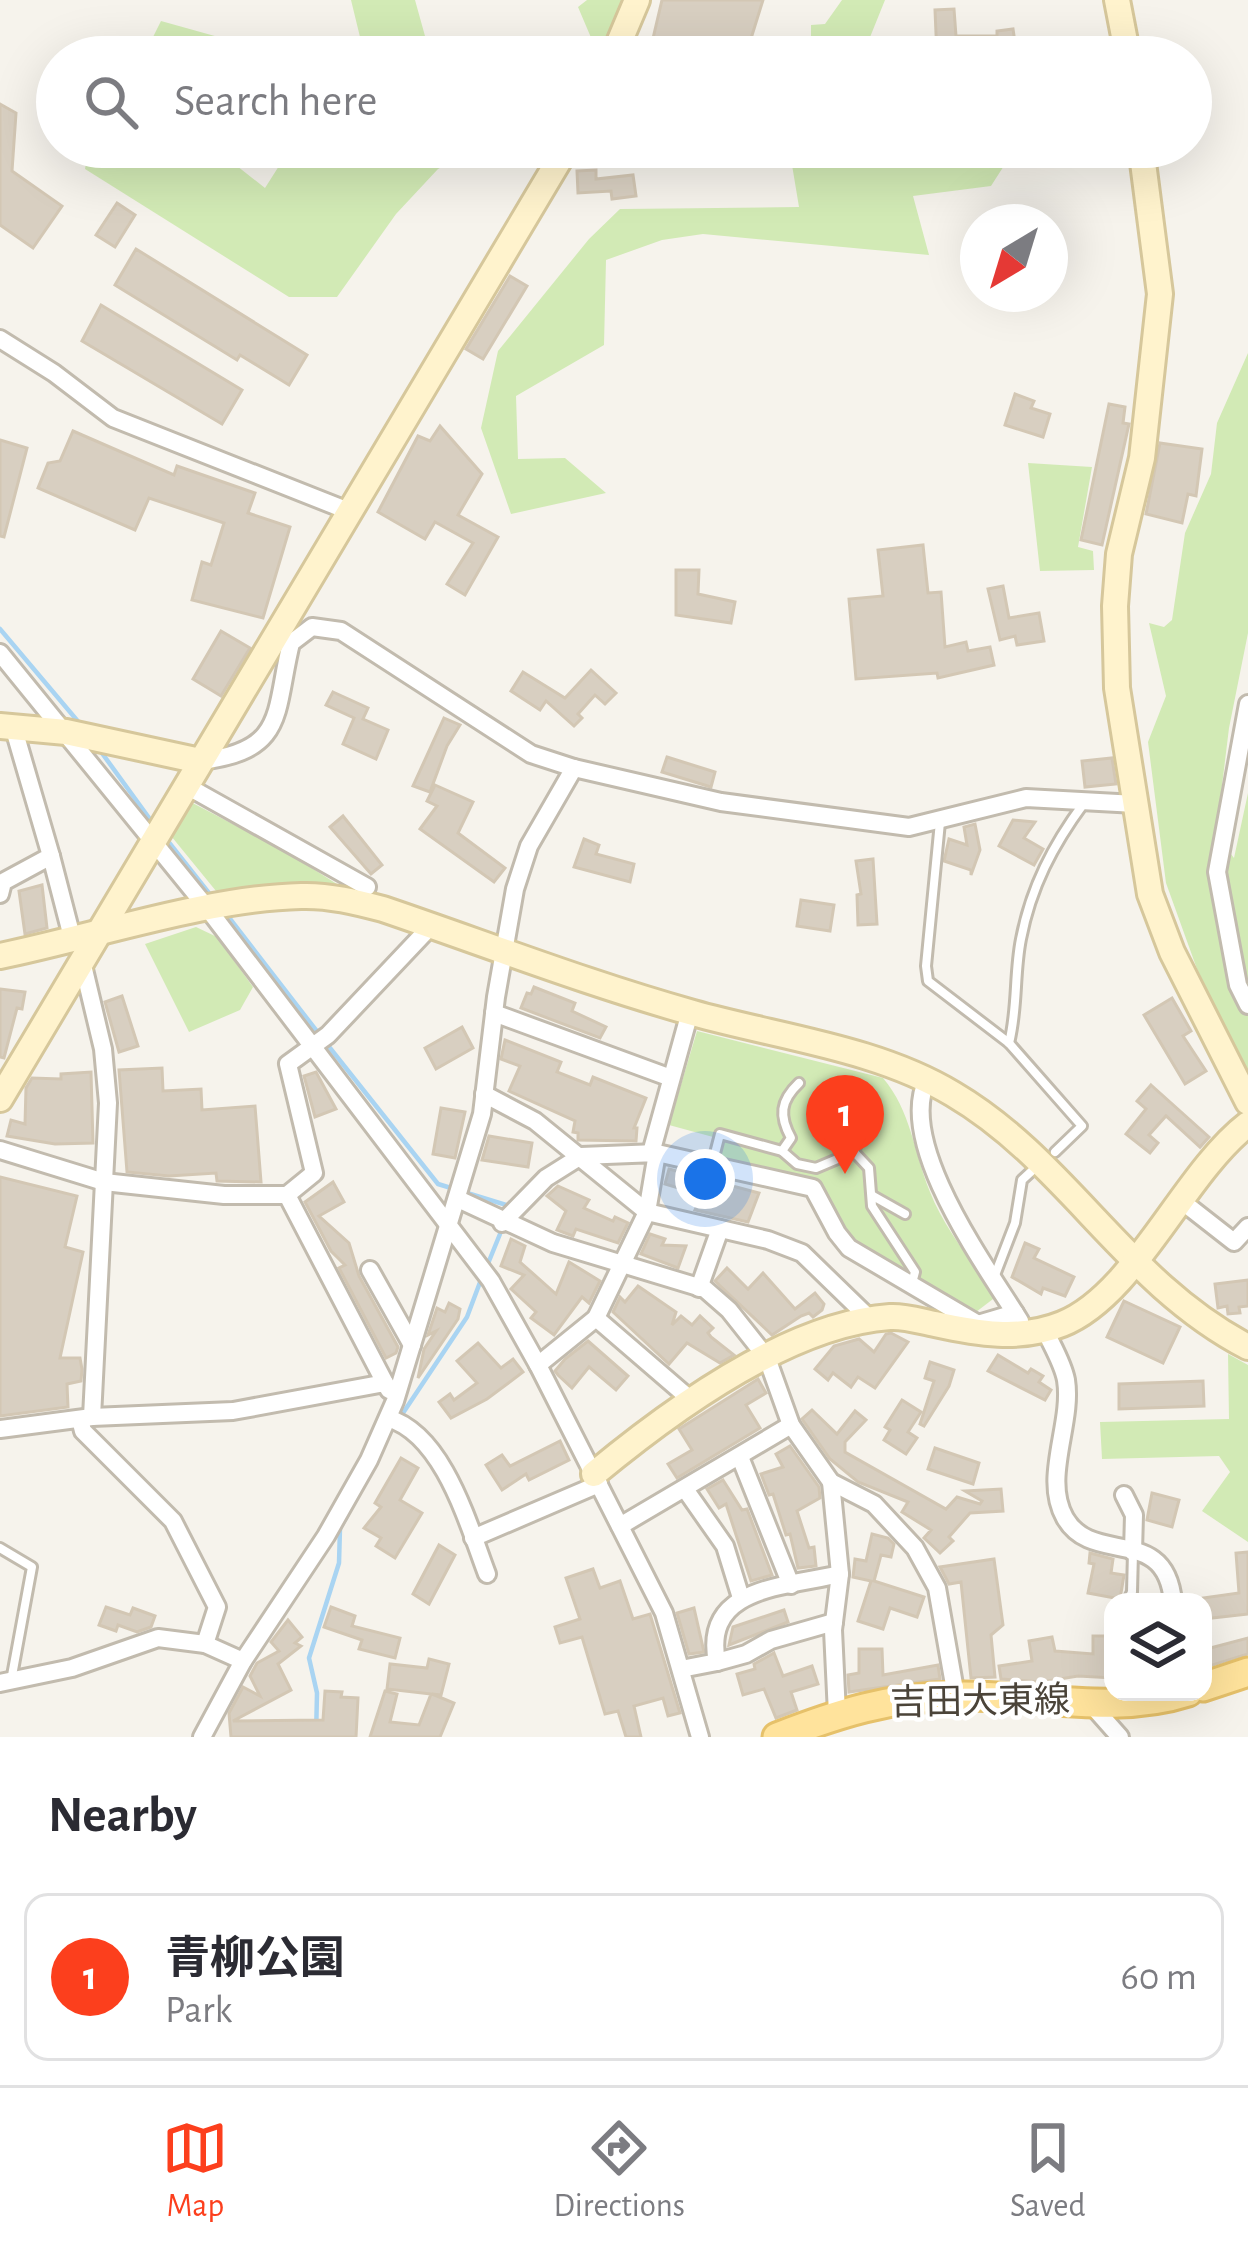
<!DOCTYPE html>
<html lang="en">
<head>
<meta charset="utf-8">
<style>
  body { margin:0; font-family:"Alegreya Sans","Noto Sans JP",sans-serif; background:#f7f7f7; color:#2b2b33 }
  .controls { position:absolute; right:36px; bottom:36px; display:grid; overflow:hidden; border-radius:24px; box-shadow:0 12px 48px #0002 }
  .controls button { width:108px; height:108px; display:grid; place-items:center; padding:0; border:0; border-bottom:3px solid #e1e1e2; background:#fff; color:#2b2b33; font:60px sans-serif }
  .compass { position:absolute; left:960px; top:204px; width:108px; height:108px; border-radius:50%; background:#fff; box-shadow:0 12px 48px #0002; rotate:218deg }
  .you { position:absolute; left:705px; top:1179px; width:42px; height:42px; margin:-30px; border:9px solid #fff; border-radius:50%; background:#1a73e8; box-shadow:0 0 0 18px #1a73e833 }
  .badge { display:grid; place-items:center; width:78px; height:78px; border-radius:50%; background:#fc3f1d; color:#fff; font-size:39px; font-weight:700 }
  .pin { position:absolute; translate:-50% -99px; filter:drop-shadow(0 3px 6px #0008) }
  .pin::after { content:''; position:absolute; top:63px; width:42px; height:36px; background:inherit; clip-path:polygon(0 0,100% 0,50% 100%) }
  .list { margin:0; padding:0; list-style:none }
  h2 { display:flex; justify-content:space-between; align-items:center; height:156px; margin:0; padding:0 48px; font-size:51px }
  h2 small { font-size:39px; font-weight:400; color:#7c7c81 }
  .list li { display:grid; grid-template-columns:78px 1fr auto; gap:36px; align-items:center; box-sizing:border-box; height:168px; margin:0 24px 24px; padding:0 24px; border:3px solid #e1e1e2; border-radius:24px }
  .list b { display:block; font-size:45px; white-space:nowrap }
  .list p { margin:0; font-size:39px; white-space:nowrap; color:#7c7c81 }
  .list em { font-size:39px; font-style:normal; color:#7c7c81 }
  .icon { flex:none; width:66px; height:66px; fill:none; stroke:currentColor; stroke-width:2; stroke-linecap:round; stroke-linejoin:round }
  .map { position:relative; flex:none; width:1248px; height:1737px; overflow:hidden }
  .search { position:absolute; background:#fff; box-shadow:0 12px 48px #0002; left:36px; right:36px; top:36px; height:132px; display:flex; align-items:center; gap:30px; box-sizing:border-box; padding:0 42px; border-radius:66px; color:#7c7c81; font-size:45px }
  .sheet { height:348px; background:#fff }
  nav { display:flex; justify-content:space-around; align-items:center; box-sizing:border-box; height:168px; border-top:3px solid #e1e1e2; background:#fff; font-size:33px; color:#7c7c81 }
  nav a { display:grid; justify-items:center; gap:6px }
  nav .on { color:#fc3f1d }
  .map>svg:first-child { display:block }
  .green { fill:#d2eab5 }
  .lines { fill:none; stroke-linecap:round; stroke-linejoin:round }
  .stream { stroke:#a9d4f2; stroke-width:4.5 }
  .building { fill:#d8cfc1; stroke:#d3c7b4; stroke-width:3 }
  .lane-casing { stroke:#c2bbae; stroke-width:14 }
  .street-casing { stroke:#c2bbae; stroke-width:22 }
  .secondary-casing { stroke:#d6c79b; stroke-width:30 }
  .primary-casing { stroke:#e6c16a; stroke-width:33 }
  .lane { stroke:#fff; stroke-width:8 }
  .street { stroke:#fff; stroke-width:16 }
  .secondary { stroke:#fff3cd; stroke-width:24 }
  .primary { stroke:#ffe39c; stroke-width:27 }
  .labels { text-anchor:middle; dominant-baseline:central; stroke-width:9; stroke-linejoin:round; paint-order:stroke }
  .street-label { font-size:36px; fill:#4b4439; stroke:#fff }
</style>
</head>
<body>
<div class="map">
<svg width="1248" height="1737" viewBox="0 0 1248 1737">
  <rect width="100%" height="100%" fill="#f6f3ec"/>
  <g class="green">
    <polygon points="351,0 415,0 425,36 595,47 578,7 587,0 629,0 604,57 347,57 360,37"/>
    <polygon points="842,0 885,0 862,57 811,57 811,25 825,24"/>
    <polygon points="161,21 247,45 250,57 143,57"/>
    <polygon points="89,147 213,147 265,188 291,147 481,147 438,169 396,214 337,297 289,297 85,169"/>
    <polygon points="789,147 1016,147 991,186 913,196 929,255 703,234 662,240 606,260 604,345 516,396 518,459 565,458 606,493 511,514 481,428 498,351 589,239 620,209 799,207"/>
    <polygon points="1248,353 1248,633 1229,728 1216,835 1234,858 1248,793 1248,1076 1197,969 1166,883 1148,742 1166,696 1149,623 1164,627 1172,620 1185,533 1211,474 1217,423"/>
    <polygon points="1028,463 1092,467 1078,547 1093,551 1094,570 1040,571"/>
    <polygon points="185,799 288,853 340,886 279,885 216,891 167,831"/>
    <polygon points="196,927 217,937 253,987 240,1010 189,1032 145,944"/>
    <path d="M697,1031L883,1078C911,1111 914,1152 930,1192C945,1230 973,1263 997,1296L976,1312L849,1244L820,1189L709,1159L713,1137L669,1125Z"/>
    <polygon points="1228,1354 1248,1365 1248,1542 1202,1511 1230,1472 1219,1456 1102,1459 1100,1422 1229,1419"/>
  </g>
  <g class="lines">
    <g class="stream">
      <polyline points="0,629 81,725"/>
      <polyline points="99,749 152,822"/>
      <polyline points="167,840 212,897"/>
      <polyline points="227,915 319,1034"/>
      <polyline points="326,1043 438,1184 513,1207"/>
      <polyline points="487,1266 500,1234"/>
      <polyline points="401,1416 467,1317 482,1277"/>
      <polyline points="316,1737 317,1693 309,1658 339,1563 340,1528 347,1516"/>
    </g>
  </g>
  <g class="building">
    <polygon points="662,0 763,0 749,45 651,47"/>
    <polygon points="954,9 956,36 997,36 997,31 1013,29 1017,56 937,57 935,10"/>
    <polygon points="0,104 16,113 12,171 62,206 33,248 0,225"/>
    <polygon points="596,170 596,179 633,175 636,196 612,199 611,191 578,193 577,171"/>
    <polygon points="117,203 135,215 115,247 96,235"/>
    <polygon points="136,249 307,355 289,385 240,355 237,360 115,285"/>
    <polygon points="510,276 527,286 483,359 466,349"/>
    <polygon points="101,305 242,390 222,424 82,341"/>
    <polygon points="1015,394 1034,401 1031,408 1050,414 1043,437 1005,425"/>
    <polygon points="1109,404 1125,407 1123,423 1129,424 1102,545 1081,540"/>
    <polygon points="440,426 482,474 458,515 498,537 465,595 447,584 473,543 435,522 425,539 378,512 418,436 430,441"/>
    <polygon points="73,431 174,475 177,466 255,493 248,513 290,527 263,618 192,600 202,562 211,565 224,523 149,498 135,530 38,488 48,463 60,461"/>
    <polygon points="0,440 27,448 4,537 0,536"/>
    <polygon points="1160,443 1202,449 1196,496 1188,494 1182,523 1146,514"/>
    <polygon points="923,545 928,593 941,592 945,647 966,642 968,651 990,647 994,665 938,678 937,673 856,679 849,599 883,596 878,550"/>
    <polygon points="676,570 699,570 698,594 735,602 731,623 676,615"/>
    <polygon points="1003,586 1009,618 1039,613 1044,641 1017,645 1015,636 1000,640 988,589"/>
    <polygon points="221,631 250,648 221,696 193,679"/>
    <polygon points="591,670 616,693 605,704 595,695 578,714 582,718 574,726 546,701 540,710 511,691 523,672 565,698"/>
    <polygon points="333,692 368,708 363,719 388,730 376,759 343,744 354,718 326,705"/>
    <polygon points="444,718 460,725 447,746 430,792 413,786"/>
    <polygon points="667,757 715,772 711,787 662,772"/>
    <polygon points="1112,758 1116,784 1085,787 1082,761"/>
    <polygon points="435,785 473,802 458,833 505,868 494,882 420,829 437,806 427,801"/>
    <polygon points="343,816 382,865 371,874 330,827"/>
    <polygon points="1013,820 1035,822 1024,838 1043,849 1034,865 999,846"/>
    <polygon points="975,824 980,850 971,875 971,870 944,861 949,839 967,845 964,827"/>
    <polygon points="584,839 599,845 596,854 634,864 630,882 574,867"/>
    <polygon points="873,859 877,924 858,925 857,895 861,894 856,861"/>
    <polygon points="42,885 47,928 25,934 19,891"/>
    <polygon points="801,900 834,905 830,931 797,926"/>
    <polygon points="534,987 575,1003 572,1011 606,1027 600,1038 521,1008 527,993 531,994"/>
    <polygon points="0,989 25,992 22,1009 17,1008 4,1058 0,1057"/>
    <polygon points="122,996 138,1046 119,1052 105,1002"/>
    <polygon points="1172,998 1191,1031 1183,1036 1206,1071 1185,1084 1144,1015"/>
    <polygon points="462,1027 473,1048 436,1069 425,1048"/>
    <polygon points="505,1040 561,1062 557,1072 590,1085 593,1077 646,1098 634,1128 637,1128 636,1141 578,1140 578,1133 573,1132 575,1121 509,1091 520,1066 501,1059"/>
    <polygon points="162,1068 163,1091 201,1089 202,1110 255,1106 261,1182 217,1181 216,1173 169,1176 127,1172 119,1070"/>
    <polygon points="91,1072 93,1143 55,1144 7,1136 11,1120 25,1124 26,1088 32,1078 61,1079 61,1074"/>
    <polygon points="316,1072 336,1109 315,1117 304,1076"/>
    <polygon points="1151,1085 1209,1137 1200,1147 1166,1116 1149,1135 1158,1143 1150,1153 1126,1134 1146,1109 1137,1101"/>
    <polygon points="441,1108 465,1112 455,1158 433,1154"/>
    <polygon points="489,1136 532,1143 528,1167 482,1160"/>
    <polygon points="669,1169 759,1193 748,1222 695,1210 702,1195 665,1184"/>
    <polygon points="0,1177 77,1196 65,1247 83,1252 60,1358 80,1358 82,1369 81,1381 67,1384 68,1407 0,1416"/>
    <polygon points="333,1182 344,1202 319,1216 349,1243 359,1276 398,1347 396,1353 386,1358 339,1268 345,1265 331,1251 305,1202"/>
    <polygon points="558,1186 589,1200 584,1208 613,1221 615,1217 628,1223 618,1243 576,1229 573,1236 557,1230 566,1211 547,1196"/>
    <polygon points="650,1234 665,1239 662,1245 686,1246 678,1268 641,1254"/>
    <polygon points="511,1239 525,1246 520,1262 556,1294 569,1262 600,1281 589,1303 582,1297 554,1335 531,1318 536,1312 511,1289 524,1275 501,1266"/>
    <polygon points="1025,1243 1039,1249 1034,1258 1074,1277 1065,1296 1043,1288 1041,1294 1012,1277"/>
    <polygon points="727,1268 748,1289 763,1273 795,1309 815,1293 824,1304 822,1310 813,1317 809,1313 801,1316 772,1335 715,1281"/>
    <polygon points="1248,1280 1248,1306 1239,1307 1240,1313 1228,1314 1227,1306 1218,1308 1215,1284"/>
    <polygon points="638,1286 676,1312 672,1325 681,1316 692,1325 700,1316 713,1328 708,1333 711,1337 734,1355 720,1363 687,1343 669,1364 613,1312 620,1297 625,1302"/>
    <polygon points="1124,1301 1180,1327 1163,1363 1107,1337"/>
    <polygon points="449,1303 460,1309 458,1319 418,1378 424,1349 436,1331 428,1335 437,1308 445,1312"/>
    <polygon points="891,1333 908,1342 875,1388 858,1377 851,1387 833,1373 828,1380 815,1369 834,1346 859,1339 874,1352 886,1334"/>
    <polygon points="588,1341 628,1376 616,1390 589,1367 572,1388 558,1375 555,1371 565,1359"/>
    <polygon points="478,1343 501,1368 513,1359 523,1372 487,1399 451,1418 439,1402 450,1394 454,1400 477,1383 457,1361"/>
    <polygon points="998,1355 1028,1373 1031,1369 1043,1376 1039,1382 1051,1390 1045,1400 988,1371"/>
    <polygon points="930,1362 954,1370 949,1386 924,1426 920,1424 934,1381 925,1378"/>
    <polygon points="758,1379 766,1393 746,1405 760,1428 677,1478 668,1464 692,1450 679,1429"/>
    <polygon points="1203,1381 1204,1406 1119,1409 1119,1384"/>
    <polygon points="902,1400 921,1412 908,1432 917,1438 906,1454 884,1440 890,1430 885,1427"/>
    <polygon points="812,1410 837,1434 855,1411 866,1420 845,1442 845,1452 946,1509 957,1497 980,1504 982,1501 965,1491 1001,1489 1003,1511 970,1513 949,1537 953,1541 940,1553 924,1538 931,1530 902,1512 908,1502 858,1482 830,1459 802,1419"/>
    <polygon points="560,1441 569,1460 529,1480 526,1474 502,1490 486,1465 502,1455 510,1466"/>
    <polygon points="790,1446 819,1487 820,1498 797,1511 809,1548 814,1547 816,1566 798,1568 790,1534 786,1535 773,1494 769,1495 761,1474 783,1467 776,1454"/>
    <polygon points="935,1448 979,1463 973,1484 928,1469"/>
    <polygon points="401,1458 418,1468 400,1500 422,1513 395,1558 376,1546 381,1538 364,1528 381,1507 375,1503"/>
    <polygon points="723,1480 742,1510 747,1509 772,1575 751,1581 726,1504 719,1508 707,1489"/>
    <polygon points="1152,1493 1179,1500 1172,1527 1147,1520"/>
    <polygon points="872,1534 888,1538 894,1544 891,1557 881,1555 874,1581 924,1597 917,1617 890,1608 883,1629 858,1621 871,1581 853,1577 855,1559 866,1561"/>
    <polygon points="439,1545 455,1555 429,1604 413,1594"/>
    <polygon points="1248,1552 1248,1614 1203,1619 1203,1598 1239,1593 1236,1553"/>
    <polygon points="1090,1553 1113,1559 1111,1573 1124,1575 1120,1599 1088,1593 1094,1564 1089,1563"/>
    <polygon points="994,1559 1003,1625 991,1635 995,1677 971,1678 961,1582 949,1584 940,1567"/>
    <polygon points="593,1569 600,1588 620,1581 633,1619 650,1614 680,1713 668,1716 663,1698 634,1706 641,1737 626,1737 618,1711 605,1714 582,1637 560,1643 555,1627 580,1619 566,1578"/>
    <polygon points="106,1607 130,1615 133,1608 155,1616 151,1627 137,1632 118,1625 116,1631 99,1625"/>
    <polygon points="331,1607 355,1616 352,1626 400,1638 395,1658 359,1649 362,1640 324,1627"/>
    <polygon points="694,1608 704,1652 689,1654 677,1613"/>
    <polygon points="784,1610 788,1622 729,1645 733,1627"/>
    <polygon points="288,1620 302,1637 295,1643 301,1646 278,1664 291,1690 233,1721 323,1720 325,1691 342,1692 341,1697 358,1698 356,1737 231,1737 229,1713 243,1687 260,1696 250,1676 257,1663 279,1651 271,1642"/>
    <polygon points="1093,1636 1112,1636 1113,1678 1078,1676 1041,1682 1001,1679 999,1666 1032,1661 1029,1641 1052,1637 1055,1651 1093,1654"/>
    <polygon points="1248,1638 1248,1654 1203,1668 1203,1650"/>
    <polygon points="859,1649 882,1649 883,1675 938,1665 940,1679 849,1692 848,1675 859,1673"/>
    <polygon points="774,1653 783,1676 812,1666 818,1684 791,1692 797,1710 776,1718 764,1689 743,1695 737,1674 755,1669 754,1664"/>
    <polygon points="429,1659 449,1664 441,1695 432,1694 454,1703 440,1737 370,1737 385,1691 397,1694 390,1722 419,1725 431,1694 387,1689 390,1664 427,1668"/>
  </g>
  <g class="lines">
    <defs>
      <g id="lane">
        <polyline points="940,822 926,966 928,981 1009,1043 1082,1126 1055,1152"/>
        <path d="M1009,1043C1018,1008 1014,974 1021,939C1031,887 1053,845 1084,803"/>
        <path d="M782,1151L791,1138C779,1116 780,1101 799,1083"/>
        <polyline points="854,1152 867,1116 864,1104"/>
        <polyline points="712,1165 720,1134 782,1151 797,1164 816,1168 854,1152 869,1168 872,1206 915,1272 912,1283"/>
        <polyline points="873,1196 905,1214"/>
        <polyline points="995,1275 1015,1223 1022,1180 1035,1168"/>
        <polyline points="0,1548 32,1567 11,1681"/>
        <polyline points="1127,1602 1132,1592 1133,1552"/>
      </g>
      <g id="street">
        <polyline points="0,339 54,373 113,418 351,512"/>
        <polyline points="0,653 208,909 491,1281 538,1365 664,1613 700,1737"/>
        <polyline points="1248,704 1217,872 1238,985 1248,1005"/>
        <path d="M200,761C287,751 274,712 291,643L312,627L341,631L531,754L574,768L721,802L909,827L1026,798L1136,804"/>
        <polyline points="185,785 367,887"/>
        <polyline points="51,856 73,941"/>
        <polyline points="0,894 3,882 51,856 13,726"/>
        <polyline points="82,961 103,1049 108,1103 92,1417"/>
        <polyline points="494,1013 671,1078"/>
        <path d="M927,1080C896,1144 986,1266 1020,1321"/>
        <polyline points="484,1094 535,1121 647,1212 768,1240 802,1253 871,1320"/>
        <polyline points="0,1150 104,1182 224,1195 287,1195"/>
        <polyline points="651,1153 690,1012"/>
        <polyline points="657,1153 813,1188 837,1233 849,1248 978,1324 1015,1313"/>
        <polyline points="458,1199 553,1243 705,1289 729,1310 767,1358 791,1425 831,1482 874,1504 915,1548 937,1588 956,1696"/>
        <polyline points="1179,1199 1234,1242 1248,1227"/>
        <polyline points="502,1223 546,1178 581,1156 657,1153 647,1212 596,1318"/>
        <polyline points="370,1270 412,1345"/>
        <polyline points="699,1288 720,1229"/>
        <path d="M1044,1328C1051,1344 1063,1363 1066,1380C1073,1424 1042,1478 1065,1518C1093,1567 1166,1523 1173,1602"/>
        <polyline points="538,1365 596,1318 690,1399"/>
        <polyline points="385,1383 287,1195 314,1173 288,1064 328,1035 432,925"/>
        <path d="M388,1418C444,1435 468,1524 487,1574"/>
        <polyline points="80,1419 83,1431 173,1521 217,1607 205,1644"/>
        <polyline points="0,1429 92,1417 233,1411 385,1383 389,1390"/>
        <polyline points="740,1457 791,1585"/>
        <polyline points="831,1482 840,1574 833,1630 837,1714"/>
        <polyline points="685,1489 725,1546 741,1598"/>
        <polyline points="1124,1495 1134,1515 1133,1552"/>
        <polyline points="620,1526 791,1425"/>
        <polyline points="473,1538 599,1484"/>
        <polyline points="717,1662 746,1654 771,1640 834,1622"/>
        <path d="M681,1669L717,1662C702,1586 786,1587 840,1574"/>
        <polyline points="0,1683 72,1668 158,1638 205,1644 243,1661"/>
        <polyline points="1089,1702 1120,1737"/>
        <polyline points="202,1737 243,1661 326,1536 369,1460 395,1401 482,1114 496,997 515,889 529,846 574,768"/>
      </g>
      <g id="secondary">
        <polyline points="1117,0 1128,57"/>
        <polyline points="613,57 637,0"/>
        <polyline points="1141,147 1160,294 1142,458 1119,554 1115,606 1117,688 1150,894 1172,952 1248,1102"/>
        <polyline points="0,726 66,732 200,761"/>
        <path d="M0,956C93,937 208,898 301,896C329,895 356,902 383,909C486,944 589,984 693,1013C778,1037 877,1048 953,1094C1067,1161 1126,1284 1248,1347"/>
        <polyline points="0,1099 567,147"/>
        <path d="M594,1474C670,1411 788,1324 890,1317C904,1316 920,1321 935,1324C976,1333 1020,1341 1062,1324C1135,1295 1183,1174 1248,1124"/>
      </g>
      <g id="primary">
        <polyline points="1203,1687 1248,1672"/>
        <path d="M777,1737C839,1713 889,1697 957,1696C1033,1694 1114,1716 1188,1692"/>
      </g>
    </defs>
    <use href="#lane" class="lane-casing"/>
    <use href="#street" class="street-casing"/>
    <use href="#secondary" class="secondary-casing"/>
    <use href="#primary" class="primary-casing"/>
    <use href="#lane" class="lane"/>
    <use href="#street" class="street"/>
    <use href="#secondary" class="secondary"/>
    <use href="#primary" class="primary"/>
  </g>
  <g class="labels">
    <g class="street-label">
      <text transform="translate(980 1702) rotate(-1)">吉田大東線</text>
    </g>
  </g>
</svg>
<div class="controls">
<button><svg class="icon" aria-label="layers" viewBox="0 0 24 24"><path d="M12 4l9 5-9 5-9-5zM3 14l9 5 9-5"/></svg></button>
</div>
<svg class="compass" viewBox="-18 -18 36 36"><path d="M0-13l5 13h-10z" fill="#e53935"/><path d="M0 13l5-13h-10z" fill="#7c7c81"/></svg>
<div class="you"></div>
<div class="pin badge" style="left:845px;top:1174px">1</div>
<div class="search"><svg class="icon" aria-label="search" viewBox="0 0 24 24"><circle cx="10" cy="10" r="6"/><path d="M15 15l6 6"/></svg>Search here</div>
</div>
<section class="sheet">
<h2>Nearby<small></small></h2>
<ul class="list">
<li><span class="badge">1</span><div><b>青柳公園</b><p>Park</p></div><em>60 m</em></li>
</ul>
</section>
<nav>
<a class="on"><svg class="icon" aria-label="map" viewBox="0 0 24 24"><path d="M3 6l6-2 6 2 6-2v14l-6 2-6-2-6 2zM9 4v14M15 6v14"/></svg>Map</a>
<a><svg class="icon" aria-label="directions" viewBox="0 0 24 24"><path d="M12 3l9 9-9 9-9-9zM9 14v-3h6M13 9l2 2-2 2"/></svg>Directions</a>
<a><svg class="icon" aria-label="saved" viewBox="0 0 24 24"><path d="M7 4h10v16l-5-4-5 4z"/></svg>Saved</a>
</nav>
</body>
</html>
